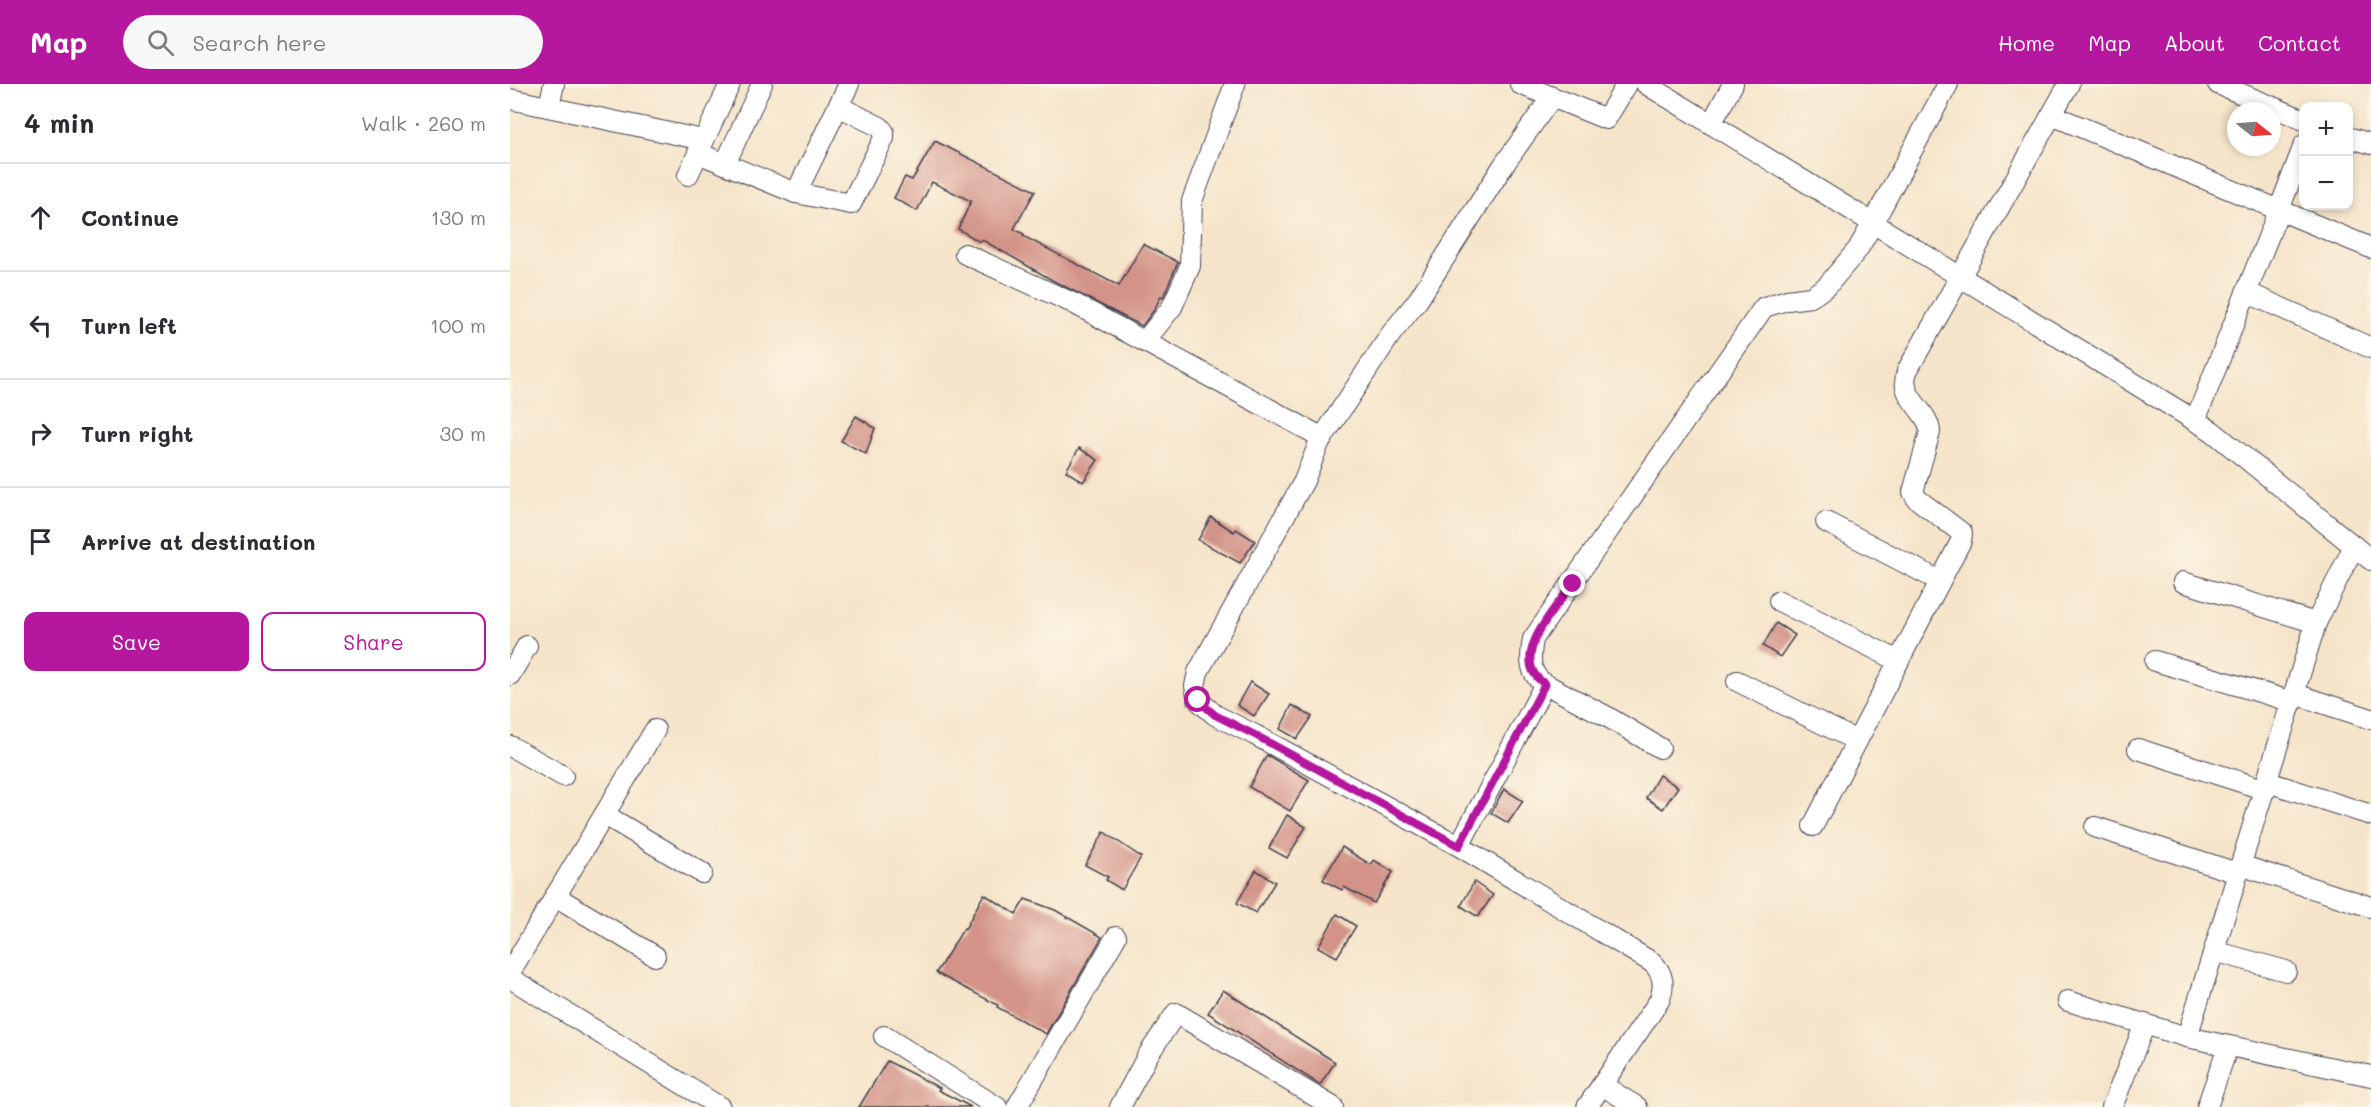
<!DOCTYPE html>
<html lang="en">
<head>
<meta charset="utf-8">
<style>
  body { margin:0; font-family:Mali,sans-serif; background:#f7f7f7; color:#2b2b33 }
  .controls { position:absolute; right:18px; top:18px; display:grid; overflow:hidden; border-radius:12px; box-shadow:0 3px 9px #0003 }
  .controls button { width:54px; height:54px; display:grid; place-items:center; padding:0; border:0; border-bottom:2px solid #e1e1e2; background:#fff; color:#2b2b33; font:30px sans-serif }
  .compass { position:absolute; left:1717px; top:18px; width:54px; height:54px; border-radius:50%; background:#fff; box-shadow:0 3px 9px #0003; rotate:107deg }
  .stop { position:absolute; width:18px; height:18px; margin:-14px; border:4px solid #b5179e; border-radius:50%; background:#fff }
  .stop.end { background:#b5179e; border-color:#fff; box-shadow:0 2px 6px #0008 }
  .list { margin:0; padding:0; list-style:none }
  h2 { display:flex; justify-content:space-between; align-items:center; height:78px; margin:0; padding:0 24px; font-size:26px }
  h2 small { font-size:20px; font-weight:400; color:#7c7c81 }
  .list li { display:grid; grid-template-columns:39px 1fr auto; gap:18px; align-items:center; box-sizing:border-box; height:108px; padding:0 24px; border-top:2px solid #e1e1e2 }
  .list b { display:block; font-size:22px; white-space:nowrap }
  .list em { font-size:20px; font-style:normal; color:#7c7c81 }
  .actions { display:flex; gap:12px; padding:18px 24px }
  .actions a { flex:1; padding:14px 0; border:2px solid #b5179e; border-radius:12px; text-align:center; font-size:21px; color:#b5179e }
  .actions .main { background:#b5179e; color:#fff }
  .icon { flex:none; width:33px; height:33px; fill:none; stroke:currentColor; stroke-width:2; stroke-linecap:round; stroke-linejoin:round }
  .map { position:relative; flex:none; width:1861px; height:1023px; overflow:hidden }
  header { display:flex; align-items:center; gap:36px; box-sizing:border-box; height:84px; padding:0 30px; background:#b5179e; color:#fff }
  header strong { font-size:28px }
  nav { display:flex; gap:33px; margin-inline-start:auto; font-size:21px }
  .search { width:420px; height:54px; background:#f7f7f7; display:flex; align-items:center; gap:15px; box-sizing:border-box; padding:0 21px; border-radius:33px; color:#7c7c81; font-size:22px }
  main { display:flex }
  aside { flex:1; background:#fff }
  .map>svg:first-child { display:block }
  .building { fill:#d39388 }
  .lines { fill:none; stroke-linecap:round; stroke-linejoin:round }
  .street-casing { stroke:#423f50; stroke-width:22 }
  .street { stroke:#fff; stroke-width:20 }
  .route { stroke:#b5179e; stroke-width:8 }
</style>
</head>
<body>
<header>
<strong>Map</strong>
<div class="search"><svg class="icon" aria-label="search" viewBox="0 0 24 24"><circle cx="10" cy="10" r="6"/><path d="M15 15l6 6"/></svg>Search here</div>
<nav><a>Home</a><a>Map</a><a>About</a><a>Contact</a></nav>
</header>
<main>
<aside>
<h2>4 min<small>Walk · 260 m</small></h2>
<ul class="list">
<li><svg class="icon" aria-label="ahead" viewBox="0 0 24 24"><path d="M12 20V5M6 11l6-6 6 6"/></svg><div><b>Continue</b></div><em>130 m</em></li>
<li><svg class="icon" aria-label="left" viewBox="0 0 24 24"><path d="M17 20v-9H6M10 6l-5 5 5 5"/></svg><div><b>Turn left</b></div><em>100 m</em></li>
<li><svg class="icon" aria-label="right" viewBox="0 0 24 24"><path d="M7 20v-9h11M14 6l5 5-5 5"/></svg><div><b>Turn right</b></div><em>30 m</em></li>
<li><svg class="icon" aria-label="arrive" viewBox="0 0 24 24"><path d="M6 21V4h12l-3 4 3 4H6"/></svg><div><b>Arrive at destination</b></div></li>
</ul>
<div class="actions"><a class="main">Save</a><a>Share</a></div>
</aside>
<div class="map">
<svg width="1861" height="1023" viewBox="0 0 1861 1023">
  <rect width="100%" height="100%" fill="#fcf5e5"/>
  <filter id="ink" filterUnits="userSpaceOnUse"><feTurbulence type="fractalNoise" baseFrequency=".0167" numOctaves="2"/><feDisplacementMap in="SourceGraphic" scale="12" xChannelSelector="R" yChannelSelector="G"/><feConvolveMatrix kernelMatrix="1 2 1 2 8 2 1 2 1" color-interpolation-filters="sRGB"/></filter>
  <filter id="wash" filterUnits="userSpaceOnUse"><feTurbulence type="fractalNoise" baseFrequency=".008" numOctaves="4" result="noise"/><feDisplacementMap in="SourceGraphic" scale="24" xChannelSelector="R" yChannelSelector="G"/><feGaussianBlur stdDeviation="1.35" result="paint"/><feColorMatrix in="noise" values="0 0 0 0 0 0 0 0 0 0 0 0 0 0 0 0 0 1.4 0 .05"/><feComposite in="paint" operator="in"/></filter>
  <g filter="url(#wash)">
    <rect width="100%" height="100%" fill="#f5e4c9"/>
    <g id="blocks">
      <g class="building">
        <polygon points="425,57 525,107 504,145 514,150 513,152 609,202 633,160 668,178 653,213 651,212 644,226 632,242 542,196 471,155 470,158 448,145 461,117 422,98 407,127 384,114 395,93 402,96"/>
        <polygon points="346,332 365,344 356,370 331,357"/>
        <polygon points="569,364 588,376 573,398 556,387"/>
        <polygon points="701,433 724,448 726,445 745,457 730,479 688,456"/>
        <polygon points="1266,539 1285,551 1270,573 1253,562"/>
        <polygon points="740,598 759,610 744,632 727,621"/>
        <polygon points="782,621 802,633 787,655 770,645"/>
        <polygon points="757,671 799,696 780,727 739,703"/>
        <polygon points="1149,691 1168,703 1153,725 1136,714"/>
        <polygon points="994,705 1013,717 998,739 981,729"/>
        <polygon points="777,731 796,743 777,774 759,764"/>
        <polygon points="594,748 631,773 612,806 596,796 598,793 575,781"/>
        <polygon points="832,763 861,781 864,776 883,788 864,819 834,803 832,806 813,796"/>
        <polygon points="746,786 765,798 746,829 727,819"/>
        <polygon points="964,798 983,811 968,833 951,822"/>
        <polygon points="474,810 506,830 515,815 545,826 592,853 536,950 487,923 488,921 426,889 454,844 455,845"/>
        <polygon points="827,830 846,842 827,873 808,863"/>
        <polygon points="713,906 825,978 810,1001 698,929"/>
        <polygon points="377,977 430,1004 428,1006 461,1023 349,1023"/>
      </g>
    </g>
  </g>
  <g filter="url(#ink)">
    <use href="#blocks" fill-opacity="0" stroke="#423f50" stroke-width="1.5"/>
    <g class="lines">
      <defs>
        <g id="street">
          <polyline points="1010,0 1096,35 1117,0"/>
          <polyline points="1136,0 1702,347 1861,476"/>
          <polyline points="1708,0 1794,36"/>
          <path d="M1042,13L993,82L908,216L881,250L809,359L794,397L688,588L685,602L688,616L705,631L745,651L949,762L1143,879C1154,891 1155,902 1149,917L1077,1023"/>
          <polyline points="0,15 193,56"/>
          <polyline points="39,22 44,0"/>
          <polyline points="1542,31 1769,126 1685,337"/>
          <polyline points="1201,40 1223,0"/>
          <polyline points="1838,53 1861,60"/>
          <polyline points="1794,61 1769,126 1861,164"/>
          <polyline points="188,69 286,109 341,120 374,54 374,48 370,43 328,22"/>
          <polyline points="215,80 252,0"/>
          <polyline points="178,91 220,0"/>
          <polyline points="286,109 339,0"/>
          <polyline points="455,170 565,220 813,354"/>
          <polyline points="1736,208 1861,264"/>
          <polyline points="635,257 662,223 680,182 682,117 725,0"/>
          <polyline points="1316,438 1430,497"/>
          <polyline points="1673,498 1806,539"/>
          <polyline points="1269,517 1389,577"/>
          <polyline points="1645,577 1783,618"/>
          <polyline points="0,591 17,562"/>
          <polyline points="1227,597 1347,657"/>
          <polyline points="1035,600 1096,632 1150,664"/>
          <polyline points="1785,610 1861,635"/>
          <polyline points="0,662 53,692"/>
          <polyline points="1628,665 1756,706"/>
          <polyline points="1758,698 1861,731"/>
          <polyline points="95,731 192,789"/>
          <path d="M1303,742L1451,457L1452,449L1407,415L1403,408L1420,348C1418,324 1388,315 1397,287L1559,0"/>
          <polyline points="1585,743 1727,789"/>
          <path d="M949,762L1035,600C1018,590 1020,573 1023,555L1254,223L1277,216L1301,213L1317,202L1348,165L1363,139L1438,0"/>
          <polyline points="1730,781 1861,823"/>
          <polyline points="45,812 145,872"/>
          <polyline points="1704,867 1776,887"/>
          <polyline points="0,888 145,646"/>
          <polyline points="0,894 210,1023"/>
          <polyline points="1558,917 1677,953 1861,992"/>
          <polyline points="374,952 487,1023"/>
          <polyline points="1677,953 1806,539 1844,462"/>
          <polyline points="1092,1001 1127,1023"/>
          <polyline points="507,1023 606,853"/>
          <polyline points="610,1023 638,971 666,929 823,1023"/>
          <polyline points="1602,1023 1635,940"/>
          <polyline points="1697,1023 1718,962"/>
        </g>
      </defs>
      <use href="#street" class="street-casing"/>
      <use href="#street" class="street"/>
    </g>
  </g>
  <g class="lines" filter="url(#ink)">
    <path class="route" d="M688,616L705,631L745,651L949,762L1035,600C996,576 1045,524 1063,500"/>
  </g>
</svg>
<div class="controls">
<button>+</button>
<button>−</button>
</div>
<svg class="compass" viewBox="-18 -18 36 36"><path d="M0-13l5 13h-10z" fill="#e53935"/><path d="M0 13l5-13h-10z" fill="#7c7c81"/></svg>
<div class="stop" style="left:688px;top:616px"></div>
<div class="stop end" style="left:1063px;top:500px"></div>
</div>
</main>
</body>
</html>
